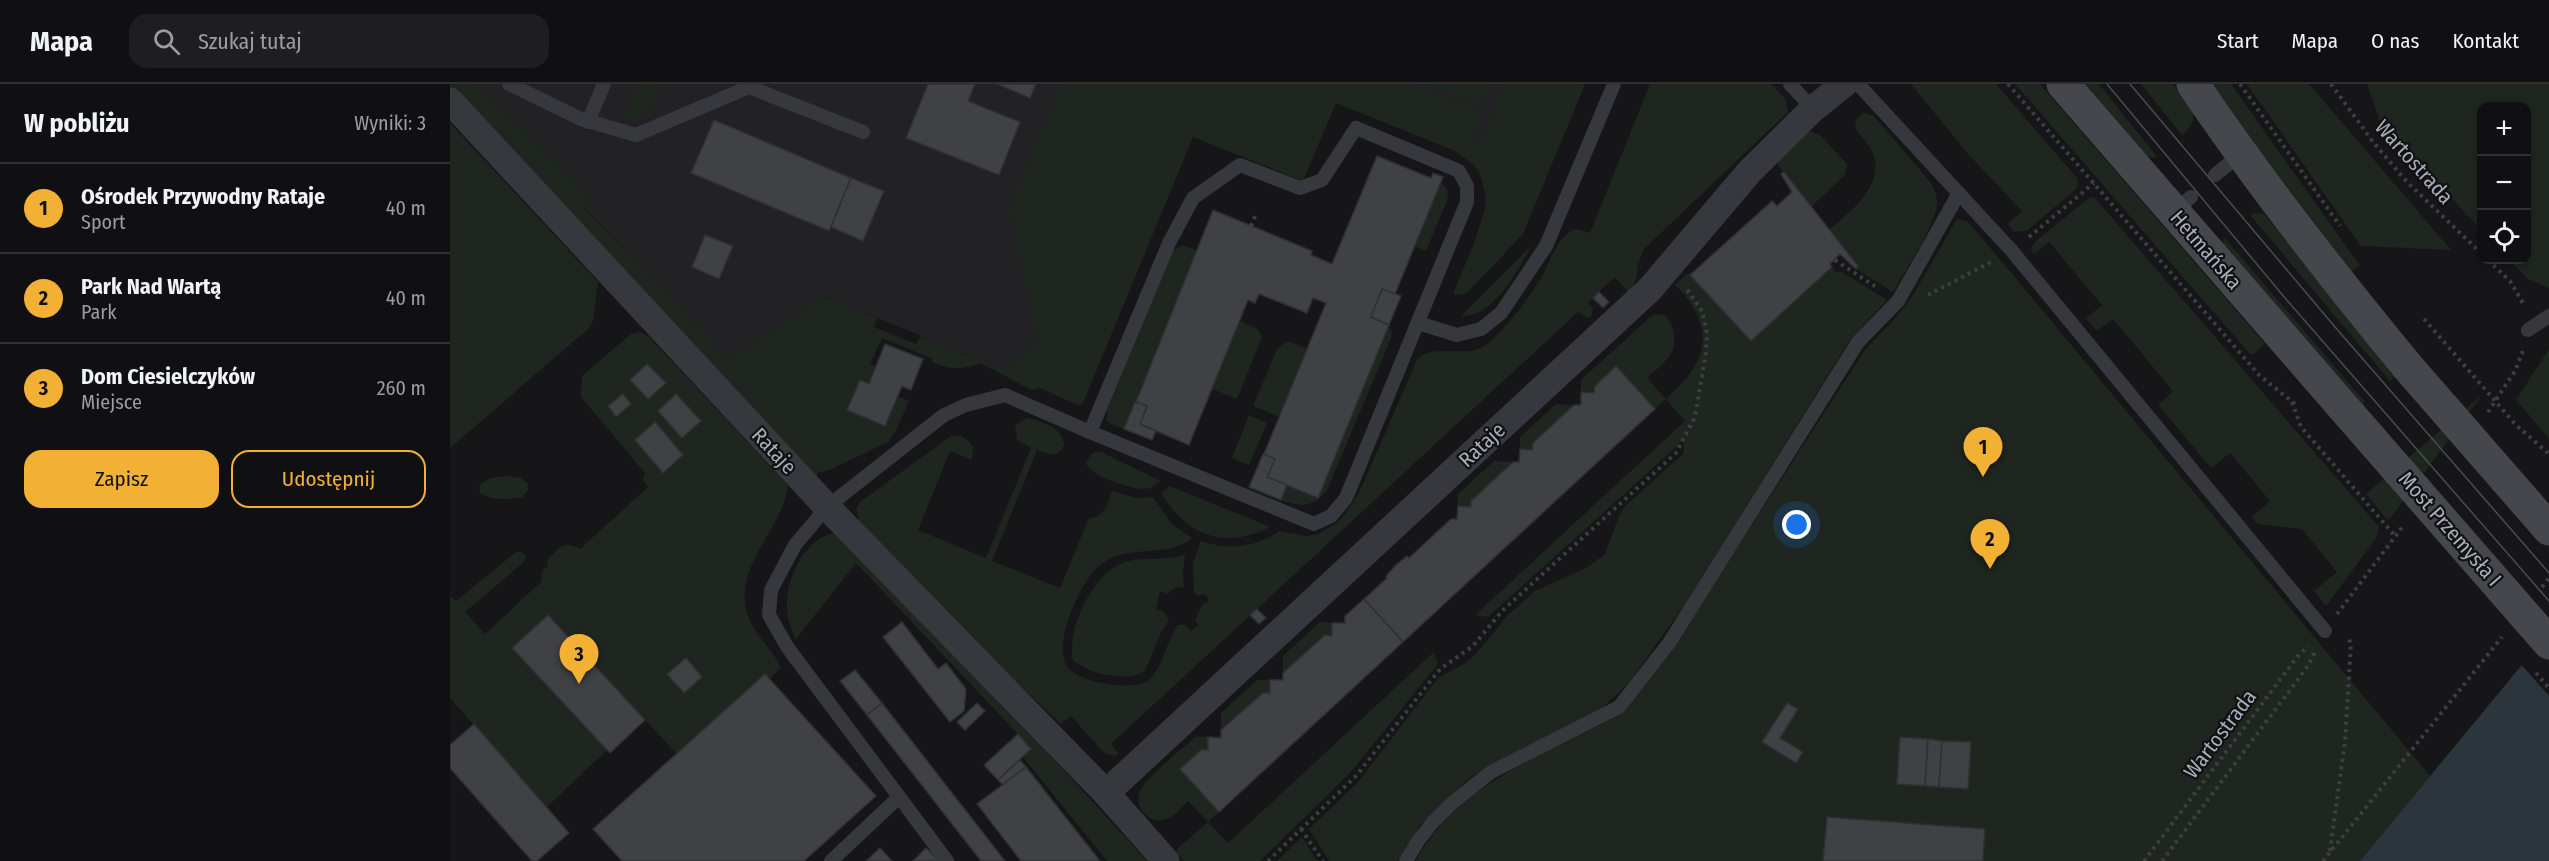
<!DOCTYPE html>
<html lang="pl">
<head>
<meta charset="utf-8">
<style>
  body { margin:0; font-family:"Fira Sans Condensed",sans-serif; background:#1e1e20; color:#f1f3f6 }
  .controls { position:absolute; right:18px; top:18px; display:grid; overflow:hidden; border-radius:12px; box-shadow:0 3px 9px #0003 }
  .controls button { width:54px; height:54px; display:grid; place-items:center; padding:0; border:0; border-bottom:2px solid #303032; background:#101012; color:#f1f3f6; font:30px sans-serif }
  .you { position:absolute; left:1347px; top:441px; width:21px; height:21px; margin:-15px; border:4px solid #fff; border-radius:50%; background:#1a73e8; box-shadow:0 0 0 9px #1a73e833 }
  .badge { display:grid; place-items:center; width:39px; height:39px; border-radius:50%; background:#f2b134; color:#111; font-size:20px; font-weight:700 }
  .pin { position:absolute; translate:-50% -50px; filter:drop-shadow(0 2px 3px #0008) }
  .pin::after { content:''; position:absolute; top:32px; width:21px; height:18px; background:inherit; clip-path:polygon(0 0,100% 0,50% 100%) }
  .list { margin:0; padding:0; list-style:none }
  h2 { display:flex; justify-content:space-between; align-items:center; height:78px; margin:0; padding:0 24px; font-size:26px }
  h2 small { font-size:20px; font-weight:400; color:#9c9d9f }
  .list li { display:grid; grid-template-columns:39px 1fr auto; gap:18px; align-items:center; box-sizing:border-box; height:90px; padding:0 24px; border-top:2px solid #303032 }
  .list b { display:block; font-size:22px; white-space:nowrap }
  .list p { margin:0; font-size:20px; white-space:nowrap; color:#9c9d9f }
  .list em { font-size:20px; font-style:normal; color:#9c9d9f }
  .actions { display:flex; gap:12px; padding:18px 24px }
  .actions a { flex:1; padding:14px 0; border:2px solid #f2b134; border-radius:18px; text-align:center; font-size:21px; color:#f2b134 }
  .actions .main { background:#f2b134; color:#111 }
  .icon { flex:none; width:33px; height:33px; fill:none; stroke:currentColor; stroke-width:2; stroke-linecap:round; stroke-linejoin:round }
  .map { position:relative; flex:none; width:2099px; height:777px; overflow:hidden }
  header { display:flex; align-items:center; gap:36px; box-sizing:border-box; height:84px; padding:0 30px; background:#101012; border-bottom:2px solid #303032 }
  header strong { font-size:28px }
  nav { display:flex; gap:33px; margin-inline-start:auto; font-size:21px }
  .search { width:420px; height:54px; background:#1e1e20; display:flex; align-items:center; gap:15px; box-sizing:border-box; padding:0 21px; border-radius:18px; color:#9c9d9f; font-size:22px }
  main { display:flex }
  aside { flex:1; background:#101012 }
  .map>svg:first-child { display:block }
  .built { fill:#222225 }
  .green { fill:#1e261f }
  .water { fill:#2c353c }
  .pier { fill:#161618 }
  .building { fill:#404145; stroke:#303034; stroke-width:1.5 }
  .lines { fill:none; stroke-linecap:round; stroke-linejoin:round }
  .path { stroke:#3d3f44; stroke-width:4; stroke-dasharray:3 4.5; stroke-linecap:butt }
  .service { stroke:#37383d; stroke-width:14 }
  .minor { stroke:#37383d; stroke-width:27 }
  .secondary { stroke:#45474d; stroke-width:33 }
  .tram { stroke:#4a4c52; stroke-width:1.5 }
  .path-bridge { stroke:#3d3f44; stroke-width:4; stroke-dasharray:3 4.5; stroke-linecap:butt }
  .secondary-bridge { stroke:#45474d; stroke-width:33 }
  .labels { text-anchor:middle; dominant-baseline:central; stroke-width:4.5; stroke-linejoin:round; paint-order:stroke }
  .street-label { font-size:21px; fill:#a8adb8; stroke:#111113 }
</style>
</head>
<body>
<header>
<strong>Mapa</strong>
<div class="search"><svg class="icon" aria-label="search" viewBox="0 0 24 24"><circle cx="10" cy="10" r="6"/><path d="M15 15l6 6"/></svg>Szukaj tutaj</div>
<nav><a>Start</a><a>Mapa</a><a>O nas</a><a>Kontakt</a></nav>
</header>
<main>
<aside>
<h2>W pobliżu<small>Wyniki: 3</small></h2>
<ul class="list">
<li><span class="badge">1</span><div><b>Ośrodek Przywodny Rataje</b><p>Sport</p></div><em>40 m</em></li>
<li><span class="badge">2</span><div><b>Park Nad Wartą</b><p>Park</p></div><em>40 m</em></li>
<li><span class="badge">3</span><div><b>Dom Ciesielczyków</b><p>Miejsce</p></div><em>260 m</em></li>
</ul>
<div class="actions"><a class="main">Zapisz</a><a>Udostępnij</a></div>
</aside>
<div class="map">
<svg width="2099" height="777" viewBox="0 0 2099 777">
  <rect width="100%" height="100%" fill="#161618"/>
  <polygon class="built" points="26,0 1101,0 1066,82 881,7 739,45 641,284 554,286 374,212 279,277 134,123 142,113"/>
  <g class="green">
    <path d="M0,0H26L142,113L134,124L279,276L374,212L427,234L424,243L466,260L471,252L554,286L588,258L559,125L611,0H963L1034,29L1023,54L1031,58L1055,0H1135L1073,150L1018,208L1011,211L1003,210L1024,159L1034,128L1036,116L1031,92L1024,81L1005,67L886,19L853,97L743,53L633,319L629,322L590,304L581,306L531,279C512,286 501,286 482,278L483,275L432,254L420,280L426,283L419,300L410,296L397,326L435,342L447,312L459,317L445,349L438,358L377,387L368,388L367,395L0,7Z"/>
    <path d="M188,0H211C203,20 199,41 173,36Z"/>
    <polygon points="975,0 1039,0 1030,22"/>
    <path d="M1200,0H1321L1336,16L1338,28L1194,165C1186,180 1188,196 1181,211L1165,193L1138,218L1143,224L1141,233L1137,234L1128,228L661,660L669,670L664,672L654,669L621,632L611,640L539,572L410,440L406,425L410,418L501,352C511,350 517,354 523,363L522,376L500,367L468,446L536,474L581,364L567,356L565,342L577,334C590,336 616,346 614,362C607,374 598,370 587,366L542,477L610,504L639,434C655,434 657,420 662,407L687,414L703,413L722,440L742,454C716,476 676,457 647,484C630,499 600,565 619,585C633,599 687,609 701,594C713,581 717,556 728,541H736L741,547L749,541L745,536L752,521L758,518L757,512L754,510L748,512L744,508L743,479L751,457C779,467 806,463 830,447L856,452L868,450L888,438L896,429L909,409L967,276C984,258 1014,275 1034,262C1056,246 1076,217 1091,194C1100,179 1107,152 1125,145L1140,149Z"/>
    <polygon points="1461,0 1546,0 1628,95 1627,104 1578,146 1564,148 1558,140 1572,127 1518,70"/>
    <polygon points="1565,0 1590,0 1815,260 1804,270 1800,270"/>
    <polygon points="1634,0 1649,0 1707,73 1703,74 1695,72"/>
    <path d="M1691,0H1723L1744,30C1744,40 1738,45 1732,51Z"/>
    <polygon points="1763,0 1781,0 1910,182 1901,187 1808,64"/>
    <polygon points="1797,0 1859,0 2001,166 1911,162"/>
    <polygon points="1917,0 2099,0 2099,204 2078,195 2059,176 2076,176 2076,22 2032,22 2031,146 1930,38"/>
    <path d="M1413,29L1424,32L1481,99C1484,105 1487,111 1487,117C1488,138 1454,188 1443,208L1406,185L1379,146C1400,127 1435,103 1423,69C1419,59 1409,52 1405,42L1406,36Z"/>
    <polygon points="0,39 148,198 143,237 138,245 0,364"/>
    <polygon points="1358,46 1370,51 1397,80 1394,92 1361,123 1328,81 1327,73"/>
    <polygon points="991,99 997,105 998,114 976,167 965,162"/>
    <polygon points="1640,113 1645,114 1929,443 1927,453 1876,522 1864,507 1887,488 1852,445 1808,440 1802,433 1820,417 1780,369 1761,384 1708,321 1723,307 1663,235 1647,247 1636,234 1652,221 1599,158 1583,171 1582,163 1587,156"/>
    <polygon points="1804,129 1814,130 1944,293 1940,297 1800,131"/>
    <path d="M1507,135L1517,137L1564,192L1980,692L1910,777H966C1006,702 1090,672 1162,635L1173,627L1221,566L1414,267L1448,231L1463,211Z"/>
    <polygon points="1774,153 1915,318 1913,320 1773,161"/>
    <polygon points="732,161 748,167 686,318 697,322 685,350 657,338 657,327 722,168"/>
    <path d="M1082,161C1068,186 1044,234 1011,232Z"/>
    <path d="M1382,183L1386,188H1392L1437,216L1399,257L1240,513L1178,600L1152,624L1038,682L1016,697L970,741L948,777H879L859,745L909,697L988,594L1014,580L1027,569L1058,531L1085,507L1138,483L1155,470L1169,432L1175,422L1233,370L1234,356L1038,533L1025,531L1235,337L1216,315L1205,325L1166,283L1145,302L1144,309L1131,308V296L1199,234C1218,220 1228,249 1223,265C1219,277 1205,286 1197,294L1216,315C1226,304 1239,294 1246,280C1262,251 1247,221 1225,201L1238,189L1301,257Z"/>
    <polygon points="790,237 808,245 812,253 787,315 762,305"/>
    <path d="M937,244L941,245L942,252L877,406C863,424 851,423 831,416L837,401L868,413Z"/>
    <path d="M189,248L198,252L338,401C333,445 286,478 296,525C301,549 322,563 331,584L320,594L315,590L227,670L97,531L62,565L157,666L97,723L0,614V512L6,517L66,468H72L76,472L74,478L15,528L35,550L92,497L91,489L98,481L97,476C110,464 112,455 130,465L198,403L193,396L195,389L131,313L132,292L181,250Z"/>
    <polygon points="835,258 841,258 858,265 830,333 803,322 827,265"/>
    <polygon points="2099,265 2099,354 2066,316"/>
    <polygon points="2032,311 1941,433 1938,435 1935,433 1916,410"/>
    <polygon points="1106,320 1124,321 1083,359 1082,366 1070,365 1070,353"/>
    <polygon points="799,331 817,339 799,381 782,374"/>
    <path d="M645,368H651L711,397C705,402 700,405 693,405C680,405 640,392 636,379L641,370Z"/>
    <polygon points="1044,377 1063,378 1021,417 1021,423 1008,422 1008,410"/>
    <path d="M58,392L71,394L78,400V406L73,413C59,416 44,417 30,409L29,403C36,393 47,393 58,392Z"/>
    <path d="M720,402L820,443C776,466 736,452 711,409Z"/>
    <path d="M384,449L574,643L697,777H657L573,673L581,664L406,479L346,555C341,545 337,535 337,524C335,497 354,454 384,449Z"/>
    <path d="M735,470L733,488L734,503L725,504L717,510L710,507L706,526L713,527L719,537L712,546L695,587C678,599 638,590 623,576C617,543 643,489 675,478C695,472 716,478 735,470Z"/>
    <polygon points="870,538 882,539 882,552 875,552 833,589 833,572"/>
    <path d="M984,568L988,580L901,688L810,777H734L727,770V765L758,738L738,717C731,724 723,735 712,736C696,738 682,720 691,705C700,690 731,666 745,653H758V666H751L730,685L769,728L758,738L778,759Z"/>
    <polygon points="807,596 820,596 820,609 813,609 771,646 771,629"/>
    <polygon points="852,753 867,777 827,777"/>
  </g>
  <polygon class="water" points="2099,548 2099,777 1910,777"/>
  <polygon class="pier" points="2099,545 2099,612 2070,579"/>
  <g class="building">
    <polygon points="478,0 525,0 518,17 570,38 549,91 456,54"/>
    <polygon points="547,0 586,0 580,14"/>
    <polygon points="264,36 401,94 379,147 241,89"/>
    <polygon points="927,72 981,94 983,89 993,93 945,210 932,205 921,233 939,241 868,414 817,393 825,375 814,370 876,219 863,214 857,229 809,210 805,219 798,216 739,361 690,340 697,322 686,318 763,126 862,167 861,171 882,180"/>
    <polygon points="1334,88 1408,182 1406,185 1390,170 1380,180 1382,183 1301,257 1240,191 1322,117 1327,122 1342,108 1331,90"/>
    <polygon points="401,94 434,107 413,157 381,143"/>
    <polygon points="255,151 283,162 269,195 242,183"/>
    <polygon points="932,205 951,212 939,241 921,233"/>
    <polygon points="1149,208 1159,218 1153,224 1143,214"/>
    <polygon points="435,260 473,275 461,306 452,302 435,342 397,326 410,296 419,300"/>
    <polygon points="197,280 216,299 198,315 180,296"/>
    <polygon points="1166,282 1205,325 953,558 914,515 937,494 936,492 946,481 957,472 959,474 1001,435 1007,435 1008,422 1021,423 1021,417 1063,378 1069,378 1070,365 1082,366 1083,359 1124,321 1131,321 1131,308 1144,309 1145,302"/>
    <polygon points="173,310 181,320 166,333 158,322"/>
    <polygon points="226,310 251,337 232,354 208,327"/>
    <polygon points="685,318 697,322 690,340 706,347 702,356 674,345"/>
    <polygon points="205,338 233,371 213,389 185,356"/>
    <polygon points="813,370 825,375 817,393 837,401 831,416 799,403"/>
    <polygon points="914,515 953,558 769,728 730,685 751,666 758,666 758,653 771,654 771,646 813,609 820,609 820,596 833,596 833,589 875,551 882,552 882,539 895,539 895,532"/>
    <polygon points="807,525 816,534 809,540 800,531"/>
    <polygon points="98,531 195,636 160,669 62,564"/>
    <polygon points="452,538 488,585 496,579 516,605 514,627 500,638 433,553"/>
    <polygon points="236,574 252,593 234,609 217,590"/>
    <polygon points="405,586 432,619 417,631 390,597"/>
    <polygon points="315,590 426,712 354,777 172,777 143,745"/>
    <polygon points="432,619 555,777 531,777 417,631"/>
    <polygon points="527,619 535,627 515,646 507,638"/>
    <polygon points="1337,619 1348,625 1330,654 1353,668 1346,679 1312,658"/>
    <polygon points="24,640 119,749 87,777 82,777 0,684 0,661"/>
    <polygon points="568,650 581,665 548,696 534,681"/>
    <polygon points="1450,653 1478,655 1475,702 1447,700"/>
    <polygon points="1478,655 1492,657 1489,703 1475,702"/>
    <polygon points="1492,657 1521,658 1518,705 1489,703"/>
    <polygon points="570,676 576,683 553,701 548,696"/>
    <polygon points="576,683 650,777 571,777 527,720"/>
    <polygon points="1377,733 1535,745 1533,777 1373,777"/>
    <polygon points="430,764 442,777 416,777"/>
    <polygon points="476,764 490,777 463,777"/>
  </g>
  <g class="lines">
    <g class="path">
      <polyline points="1558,0 1809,291 1845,320"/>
      <polyline points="1790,0 1890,142"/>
      <polyline points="1881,0 1923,58 1957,98 2032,170"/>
      <polyline points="801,142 806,130"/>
      <polyline points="1579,153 1644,99"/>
      <polyline points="1385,176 1429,205"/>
      <polyline points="2038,176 2060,197 2074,221"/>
      <polyline points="1478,211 1543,177"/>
      <polyline points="1974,235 2066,341 2098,369"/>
      <polyline points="1842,318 1851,343 1945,452"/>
      <polyline points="2038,328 2065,287 2073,267"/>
      <polyline points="682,342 691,320"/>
      <polyline points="811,394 820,373"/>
      <polyline points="2092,503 2099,494"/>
      <polyline points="1887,530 1953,442"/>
      <polyline points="851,745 873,777"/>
      <polyline points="1880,767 1895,657 1901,559 1897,552"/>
      <polyline points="818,777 906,692 990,585 1023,562 1053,526 1226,369 1245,333 1256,268 1257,249 1252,227 1236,204"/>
      <polyline points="1694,777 1847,573 1858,562"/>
      <polyline points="1712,777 1858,582 1866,566"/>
      <polyline points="1873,777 2052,553"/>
    </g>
    <g class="service">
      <polyline points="59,0 131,35 186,51 299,3 413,48"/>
      <polyline points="1340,0 1363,25"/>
      <polyline points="1408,0 1562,167 1875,547"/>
      <polyline points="138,38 154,0"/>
      <polygon points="906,44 1009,87 1017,102 1017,118 896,414 881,432 864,440 640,348 719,159 743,114 790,81 850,104 872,96"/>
      <polyline points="1765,91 1791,70"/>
      <polyline points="1723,128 1741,113"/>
      <polyline points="968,239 1007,251 1031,245 1051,229 1096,162 1164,0"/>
      <polyline points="2078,246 2099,232"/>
      <polyline points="381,777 449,713"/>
      <polyline points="497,777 338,564 319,531 321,506 345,461 377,423 494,331 516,321 555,311 640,348"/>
      <polyline points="956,777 968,757 983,738 1002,719 1041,688 1169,623 1219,559 1408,258 1448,217 1509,109"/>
    </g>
    <g class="minor">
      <polyline points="0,17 377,423 656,709 716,777"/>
      <polyline points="656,709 1200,205 1300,87 1363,25 1394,0"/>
    </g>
    <g class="secondary">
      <polyline points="1613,0 1900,331"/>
      <path d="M1743,0C1809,98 1882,191 1957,282"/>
    </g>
    <g class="tram">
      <polyline points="1657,0 1835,214 2099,517"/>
      <polyline points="1680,0 1885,243 2099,489"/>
    </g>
    <polyline class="path-bridge" points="2086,589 2099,604"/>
    <g class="secondary-bridge">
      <polyline points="1957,282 2099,445"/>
      <polyline points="1900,331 2099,559"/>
    </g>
  </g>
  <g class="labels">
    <g class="street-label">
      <text transform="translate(1964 78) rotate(48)">Wartostrada</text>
      <text transform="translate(1756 166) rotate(49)">Hetmańska</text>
      <text transform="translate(1032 361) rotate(-43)">Rataje</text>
      <text transform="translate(324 367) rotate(47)">Rataje</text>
      <text transform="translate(2000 445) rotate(49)">Most Przemysła I</text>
      <text transform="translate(1770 650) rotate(-53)">Wartostrada</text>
    </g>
  </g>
</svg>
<div class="controls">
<button>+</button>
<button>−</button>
<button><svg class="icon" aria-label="locate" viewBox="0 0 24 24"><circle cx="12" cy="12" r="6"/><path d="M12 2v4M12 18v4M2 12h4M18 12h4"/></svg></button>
</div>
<div class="you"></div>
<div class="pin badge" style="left:1533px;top:393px">1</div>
<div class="pin badge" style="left:1540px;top:485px">2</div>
<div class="pin badge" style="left:129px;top:600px">3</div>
</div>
</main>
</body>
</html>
